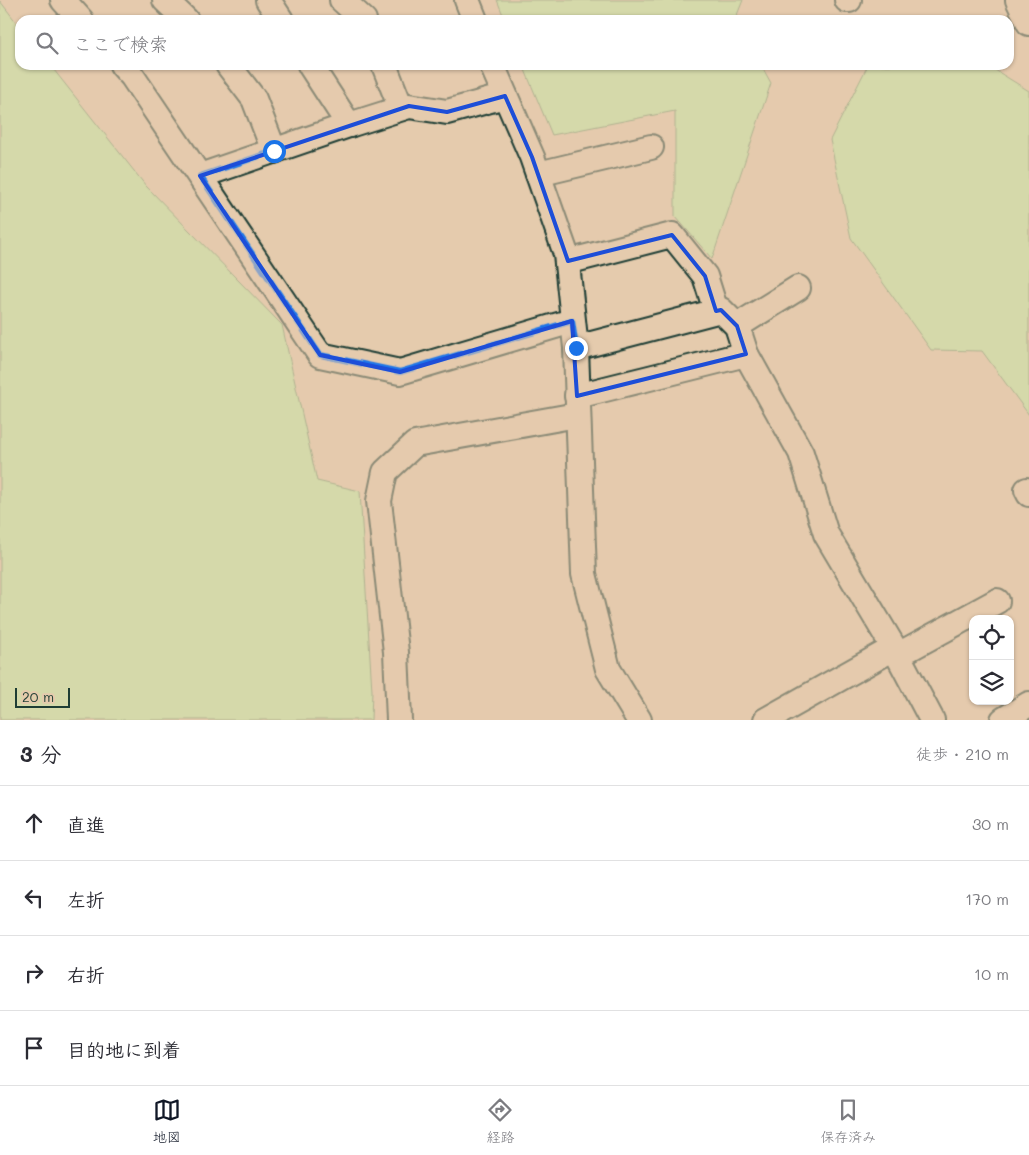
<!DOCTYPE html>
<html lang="ja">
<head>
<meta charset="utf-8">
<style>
  body { margin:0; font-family:Mali,"Klee One",sans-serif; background:#f2f2f3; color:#2b2b33 }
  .controls { position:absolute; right:15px; bottom:15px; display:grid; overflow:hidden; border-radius:10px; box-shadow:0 1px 4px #0004 }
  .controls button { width:45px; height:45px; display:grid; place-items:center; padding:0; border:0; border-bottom:1px solid #e1e1e2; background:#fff; color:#2b2b33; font:25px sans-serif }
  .scale { position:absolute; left:15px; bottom:12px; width:55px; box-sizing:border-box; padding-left:5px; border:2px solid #1f3d34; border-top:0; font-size:14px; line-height:18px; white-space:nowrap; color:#1f3d34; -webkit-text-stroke:4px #e5cbad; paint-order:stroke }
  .stop { position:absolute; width:15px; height:15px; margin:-11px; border:4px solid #1a73e8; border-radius:50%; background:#fff }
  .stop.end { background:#1a73e8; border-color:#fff; box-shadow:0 1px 5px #0008 }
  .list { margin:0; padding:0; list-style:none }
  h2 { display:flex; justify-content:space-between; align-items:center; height:65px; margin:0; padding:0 20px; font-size:21px }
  h2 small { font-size:16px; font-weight:400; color:#7c7c81 }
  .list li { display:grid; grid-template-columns:32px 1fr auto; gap:15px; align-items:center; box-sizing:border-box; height:75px; padding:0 20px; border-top:1px solid #e1e1e2 }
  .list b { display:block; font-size:19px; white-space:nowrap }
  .list em { font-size:16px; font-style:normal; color:#7c7c81 }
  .icon { flex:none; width:28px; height:28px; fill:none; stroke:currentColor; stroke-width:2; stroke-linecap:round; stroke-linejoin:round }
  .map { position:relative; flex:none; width:1029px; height:720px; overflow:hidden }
  .search { position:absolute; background:#fff; box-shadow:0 1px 4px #0004; left:15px; right:15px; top:15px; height:55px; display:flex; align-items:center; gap:12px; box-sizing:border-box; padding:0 18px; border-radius:15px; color:#7c7c81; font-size:19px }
  .sheet { height:365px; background:#fff }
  nav { display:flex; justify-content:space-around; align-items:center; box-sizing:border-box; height:70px; border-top:1px solid #e1e1e2; background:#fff; font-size:14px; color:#7c7c81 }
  nav a { display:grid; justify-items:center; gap:2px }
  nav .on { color:#111827 }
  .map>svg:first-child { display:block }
  .green { fill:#c0eaa6; stroke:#70946d }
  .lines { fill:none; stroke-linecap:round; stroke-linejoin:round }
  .minor-casing { stroke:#1f3d34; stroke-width:28 }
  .minor { stroke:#e5cbad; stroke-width:24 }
  .route { stroke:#1a73e8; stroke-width:6 }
  .marked { fill:none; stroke:#1d4ed8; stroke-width:4; stroke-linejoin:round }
</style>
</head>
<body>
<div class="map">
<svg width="1029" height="720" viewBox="0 0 1029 720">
  <rect width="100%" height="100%" fill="#e5cbad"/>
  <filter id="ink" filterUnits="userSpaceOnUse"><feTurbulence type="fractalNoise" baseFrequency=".02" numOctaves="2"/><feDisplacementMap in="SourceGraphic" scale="10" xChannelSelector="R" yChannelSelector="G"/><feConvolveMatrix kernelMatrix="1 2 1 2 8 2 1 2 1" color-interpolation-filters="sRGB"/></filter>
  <g filter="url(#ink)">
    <g class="green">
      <polygon points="497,0 743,0 735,20 505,20"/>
      <polygon points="0,1 20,27 20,65 50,65 146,186 282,325 317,481 360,491 372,691 371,720 0,720"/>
      <polygon points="523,65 761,65 771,83 712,259 675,216 675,111 552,135"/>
      <polygon points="868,65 987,65 1029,91 1029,415 982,351 931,350 851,238 830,140"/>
    </g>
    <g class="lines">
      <defs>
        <g id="minor">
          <polyline points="63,0 81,20"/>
          <polyline points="165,0 186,20"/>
          <polyline points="268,0 281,20"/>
          <polyline points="342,0 364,20"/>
          <polyline points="467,0 475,20"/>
          <polyline points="847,0 849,0"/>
          <polyline points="1018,0 1029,23"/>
          <polyline points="122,65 132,76 320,355 400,372 572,321"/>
          <polyline points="228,65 254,99 274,151"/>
          <polyline points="310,65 349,125 409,106 447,112 505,96"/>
          <polyline points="384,65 401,108"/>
          <polyline points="492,65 532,157 566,254 576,348 584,574 608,669 639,720"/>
          <polyline points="538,174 651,147"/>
          <polyline points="200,176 349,125"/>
          <polyline points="567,262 672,235 705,276 716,311"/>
          <polyline points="737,326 798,288"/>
          <polyline points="576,348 721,310 737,326 746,354 801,453 826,534 894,648 932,720"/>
          <polyline points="577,396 746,354"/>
          <polyline points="1027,490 1029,494"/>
          <polyline points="898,655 997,601"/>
          <polyline points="399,720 396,652 379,501 385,472 415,444 577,415"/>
          <polyline points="766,720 894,648"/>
          <polyline points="1003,720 1029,704"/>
        </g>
      </defs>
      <use href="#minor" class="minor-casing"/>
      <use href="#minor" class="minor"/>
    </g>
  </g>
  <g class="lines" filter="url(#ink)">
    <polyline class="route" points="274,151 200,176 320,355 400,372 572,321 576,348"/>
  </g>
  <path d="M0 0H1029V720H0ZM505,96L532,157L568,261L672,235L705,276L716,311L721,310L737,326L746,354L577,396L572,321L400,372L320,355L200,176L409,106L447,112Z" fill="#e5cbad" fill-opacity=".55" fill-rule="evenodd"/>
  <path class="marked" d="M505,96L532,157L568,261L672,235L705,276L716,311L721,310L737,326L746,354L577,396L572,321L400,372L320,355L200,176L409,106L447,112Z"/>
</svg>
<div class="controls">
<button><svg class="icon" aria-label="locate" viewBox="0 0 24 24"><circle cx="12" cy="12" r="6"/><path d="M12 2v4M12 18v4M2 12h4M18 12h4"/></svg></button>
<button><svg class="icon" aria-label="layers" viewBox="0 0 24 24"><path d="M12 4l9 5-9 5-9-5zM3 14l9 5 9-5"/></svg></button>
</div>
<div class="scale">20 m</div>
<div class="stop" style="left:274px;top:151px"></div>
<div class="stop end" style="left:576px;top:348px"></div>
<div class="search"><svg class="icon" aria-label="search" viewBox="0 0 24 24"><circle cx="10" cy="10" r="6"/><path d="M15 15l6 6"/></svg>ここで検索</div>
</div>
<section class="sheet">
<h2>3 分<small>徒歩 · 210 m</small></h2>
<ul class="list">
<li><svg class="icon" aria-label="ahead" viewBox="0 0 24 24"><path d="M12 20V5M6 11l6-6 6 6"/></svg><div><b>直進</b></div><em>30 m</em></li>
<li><svg class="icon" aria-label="left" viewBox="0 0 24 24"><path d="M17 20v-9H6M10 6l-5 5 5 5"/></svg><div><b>左折</b></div><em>170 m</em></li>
<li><svg class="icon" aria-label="right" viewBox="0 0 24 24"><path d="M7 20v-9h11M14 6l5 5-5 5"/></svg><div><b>右折</b></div><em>10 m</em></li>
<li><svg class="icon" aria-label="arrive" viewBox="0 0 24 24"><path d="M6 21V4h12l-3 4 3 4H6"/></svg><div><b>目的地に到着</b></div></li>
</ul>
</section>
<nav>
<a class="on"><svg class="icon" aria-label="map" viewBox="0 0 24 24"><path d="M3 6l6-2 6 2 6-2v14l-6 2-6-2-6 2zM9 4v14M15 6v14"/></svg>地図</a>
<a><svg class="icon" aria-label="directions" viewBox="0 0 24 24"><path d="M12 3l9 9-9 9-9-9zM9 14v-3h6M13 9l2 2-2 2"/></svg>経路</a>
<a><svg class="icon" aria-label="saved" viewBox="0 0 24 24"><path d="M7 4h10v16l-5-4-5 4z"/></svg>保存済み</a>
</nav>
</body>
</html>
